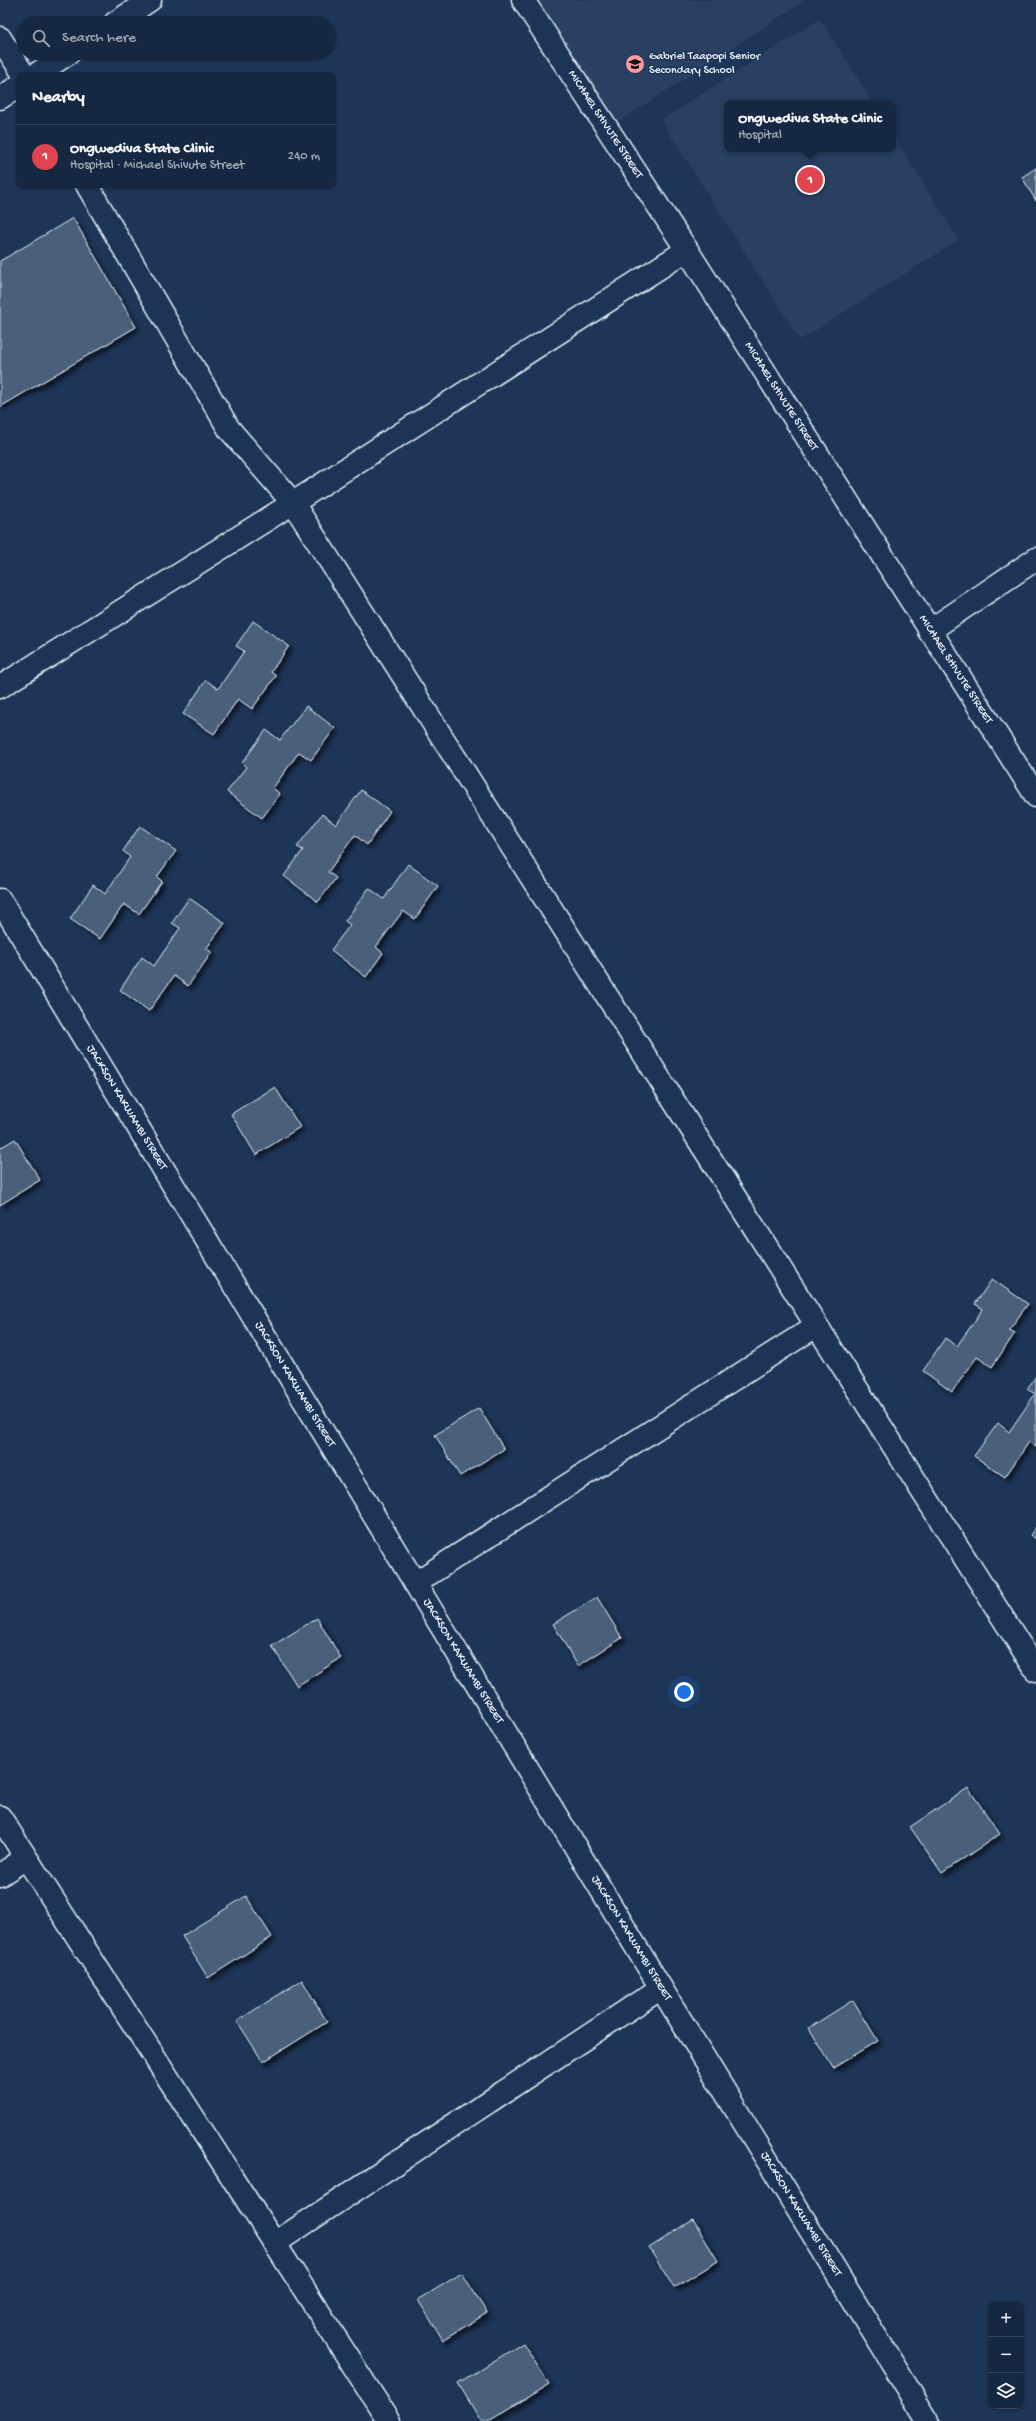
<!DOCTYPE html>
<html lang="en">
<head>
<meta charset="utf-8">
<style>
  body { margin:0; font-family:"Gochi Hand",sans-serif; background:#23344c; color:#f1f3f6 }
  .controls { position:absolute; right:12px; bottom:12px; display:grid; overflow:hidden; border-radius:8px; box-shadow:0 1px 3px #0004 }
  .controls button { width:36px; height:36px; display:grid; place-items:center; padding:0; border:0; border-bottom:1px solid #35445a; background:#162841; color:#f1f3f6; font:20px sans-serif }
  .you { position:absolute; left:684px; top:1692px; width:14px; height:14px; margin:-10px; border:3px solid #fff; border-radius:50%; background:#1a73e8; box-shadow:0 0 0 6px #1a73e833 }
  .badge { display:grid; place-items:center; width:26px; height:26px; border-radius:50%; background:#ff9aa2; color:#fff; font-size:13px; font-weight:700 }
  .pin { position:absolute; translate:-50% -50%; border:2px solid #fff; box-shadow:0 1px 4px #0006 }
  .popup { position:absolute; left:724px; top:100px; width:172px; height:52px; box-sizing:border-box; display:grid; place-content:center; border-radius:8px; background:#162841; filter:drop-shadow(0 1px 3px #0005); font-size:13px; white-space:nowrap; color:#9ea6b1 }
  .popup b { font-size:15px; color:#f1f3f6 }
  .popup::after { content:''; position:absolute; left:50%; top:100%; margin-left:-8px; border:8px solid transparent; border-top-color:#162841 }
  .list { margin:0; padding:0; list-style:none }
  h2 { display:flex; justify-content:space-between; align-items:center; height:52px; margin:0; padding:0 16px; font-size:17px }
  h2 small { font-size:13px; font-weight:400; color:#9ea6b1 }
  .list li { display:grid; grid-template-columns:26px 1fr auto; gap:12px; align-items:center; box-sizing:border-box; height:64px; padding:0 16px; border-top:1px solid #35445a }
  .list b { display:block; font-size:15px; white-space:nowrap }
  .list p { margin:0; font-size:13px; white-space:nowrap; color:#9ea6b1 }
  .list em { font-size:13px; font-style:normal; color:#9ea6b1 }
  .icon { flex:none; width:22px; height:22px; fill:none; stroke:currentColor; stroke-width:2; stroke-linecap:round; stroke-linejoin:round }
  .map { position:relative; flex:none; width:1036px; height:2421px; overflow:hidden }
  .search { position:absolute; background:#162841; box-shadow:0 1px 3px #0004; left:16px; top:16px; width:320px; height:44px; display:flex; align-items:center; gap:10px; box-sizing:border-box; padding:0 14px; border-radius:22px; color:#9ea6b1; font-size:15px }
  .panel { position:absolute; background:#162841; box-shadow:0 1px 3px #0004; left:16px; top:72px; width:320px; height:116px; border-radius:8px }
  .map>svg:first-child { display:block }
  .built { fill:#2a4162 }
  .building { fill:#495e7a; stroke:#e8f1f8; filter:url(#shadow) }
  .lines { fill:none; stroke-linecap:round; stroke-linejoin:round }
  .lane-casing { stroke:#e8f1f8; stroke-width:25 }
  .street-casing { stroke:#e8f1f8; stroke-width:25 }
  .lane { stroke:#1d3557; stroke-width:22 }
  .street { stroke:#1d3557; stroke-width:22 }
  .labels { text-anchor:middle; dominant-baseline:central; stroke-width:3; stroke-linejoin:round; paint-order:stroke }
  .poi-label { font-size:12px; fill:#e8f1f8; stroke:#1d3557; text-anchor:start }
  .street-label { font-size:12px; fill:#e8f1f8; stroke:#1d3557 }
</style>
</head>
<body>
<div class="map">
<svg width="1036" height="2421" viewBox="0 0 1036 2421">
  <defs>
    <filter id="shadow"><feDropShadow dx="3.5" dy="3.5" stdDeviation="2" flood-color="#0009"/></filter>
  </defs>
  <rect width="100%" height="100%" fill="#1d3557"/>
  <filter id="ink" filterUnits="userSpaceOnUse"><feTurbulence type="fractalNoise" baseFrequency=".025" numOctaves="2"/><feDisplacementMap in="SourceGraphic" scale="8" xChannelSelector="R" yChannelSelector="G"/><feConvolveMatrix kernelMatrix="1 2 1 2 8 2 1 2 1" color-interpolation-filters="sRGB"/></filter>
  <g filter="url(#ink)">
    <g class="built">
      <polygon points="523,0 806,0 607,129"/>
      <polygon points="820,19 873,103 727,103 727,149 893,149 893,135 959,240 800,340 661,120"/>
    </g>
    <g class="building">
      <polygon points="1036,168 1036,201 1022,177"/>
      <polygon points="73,218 136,327 0,407 0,261"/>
      <polygon points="253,621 289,646 271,672 276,676 252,709 238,699 214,734 183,714 206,680 218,689 244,651 236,646"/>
      <polygon points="306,706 335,728 311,760 299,752 273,788 280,794 262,818 227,792 246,767 242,763 266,730 280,740"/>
      <polygon points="361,790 390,811 367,845 355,835 328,872 336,878 318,902 284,876 303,850 297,847 322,814 336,825"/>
      <polygon points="140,826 176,851 157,877 162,881 139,914 124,904 100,939 70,919 93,885 105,894 130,857 123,851"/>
      <polygon points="408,864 438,886 415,919 403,911 376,947 383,953 366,977 331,950 350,925 345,921 369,888 384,899"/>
      <polygon points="189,898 225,923 206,949 212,952 188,986 174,976 149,1011 120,990 142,957 154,966 180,928 172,923"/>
      <polygon points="275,1087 300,1127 256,1155 231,1114"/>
      <polygon points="15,1139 40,1180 0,1205 0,1148"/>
      <polygon points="992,1279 1028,1304 1009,1330 1015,1333 992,1367 977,1357 952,1392 923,1371 945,1338 957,1346 983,1309 975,1304"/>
      <polygon points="1036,1376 1036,1447 1029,1442 1005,1477 974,1456 998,1423 1009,1432 1035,1394 1027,1389"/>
      <polygon points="479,1408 504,1449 460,1476 435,1435"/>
      <polygon points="1036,1527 1036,1539 1030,1535"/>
      <polygon points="597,1597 622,1638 578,1666 553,1624"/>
      <polygon points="317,1618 341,1658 297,1686 272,1646"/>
      <polygon points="968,1788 1000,1834 942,1873 910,1827"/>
      <polygon points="246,1896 272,1937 208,1978 182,1936"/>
      <polygon points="302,1980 327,2022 263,2062 237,2021"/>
      <polygon points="853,2000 878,2041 833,2068 809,2028"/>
      <polygon points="693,2220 718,2261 674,2288 649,2248"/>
      <polygon points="462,2273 487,2313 443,2340 418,2300"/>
      <polygon points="523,2343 549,2384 489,2421 481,2421 458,2383"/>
    </g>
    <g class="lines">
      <defs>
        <polyline id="lane" points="0,38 24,75"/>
        <g id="street">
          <path id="s1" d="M523,0L687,250L1036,796"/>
          <polyline points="115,23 150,0"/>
          <polyline points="35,75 69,53"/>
          <polyline points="0,98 19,86"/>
          <polyline points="87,185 229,429 293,503 1036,1670"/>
          <polyline points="929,631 1036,559"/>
          <polyline points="0,687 293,503 687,250"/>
          <path id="s2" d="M0,900L661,1988L928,2421"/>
          <polyline points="415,1583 816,1326"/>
          <polyline points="0,1817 389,2421"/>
          <polyline points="0,1875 26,1858"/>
          <polyline points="275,2243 661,1988"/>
        </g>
      </defs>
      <use href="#lane" class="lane-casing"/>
      <use href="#street" class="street-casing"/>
      <use href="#lane" class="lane"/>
      <use href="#street" class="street"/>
    </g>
  </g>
  <defs>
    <symbol id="school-disc" viewBox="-11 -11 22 22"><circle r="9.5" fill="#ff9aa2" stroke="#1d3557"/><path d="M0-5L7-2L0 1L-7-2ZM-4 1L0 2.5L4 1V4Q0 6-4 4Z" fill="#111"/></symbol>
  </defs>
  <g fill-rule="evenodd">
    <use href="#school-disc" x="624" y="53" width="22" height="22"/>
  </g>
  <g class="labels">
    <g class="poi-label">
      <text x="649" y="57">Gabriel Taapopi Senior<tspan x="649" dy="14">Secondary School</tspan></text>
    </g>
    <g class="street-label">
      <text stroke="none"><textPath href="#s1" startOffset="149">MICHAEL SHIVUTE STREET</textPath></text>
      <text stroke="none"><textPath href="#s1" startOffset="473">MICHAEL SHIVUTE STREET</textPath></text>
      <text stroke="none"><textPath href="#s1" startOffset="797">MICHAEL SHIVUTE STREET</textPath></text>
      <text stroke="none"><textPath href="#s2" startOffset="243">JACKSON KAKWAMBI STREET</textPath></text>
      <text stroke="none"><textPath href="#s2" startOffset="567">JACKSON KAKWAMBI STREET</textPath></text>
      <text stroke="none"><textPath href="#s2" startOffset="891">JACKSON KAKWAMBI STREET</textPath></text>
      <text stroke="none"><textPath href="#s2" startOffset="1215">JACKSON KAKWAMBI STREET</textPath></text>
      <text stroke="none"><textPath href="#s2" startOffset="1539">JACKSON KAKWAMBI STREET</textPath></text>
    </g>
  </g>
</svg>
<div class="controls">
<button>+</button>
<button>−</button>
<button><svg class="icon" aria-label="layers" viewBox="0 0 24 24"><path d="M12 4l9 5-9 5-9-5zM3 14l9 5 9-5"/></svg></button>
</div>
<div class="you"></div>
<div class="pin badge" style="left:810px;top:180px;background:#e0444e">1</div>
<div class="popup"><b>Ongwediva State Clinic</b>Hospital</div>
<div class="search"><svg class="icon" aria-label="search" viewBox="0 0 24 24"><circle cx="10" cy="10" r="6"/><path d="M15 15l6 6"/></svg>Search here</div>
<section class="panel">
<h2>Nearby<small></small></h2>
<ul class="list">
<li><span class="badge" style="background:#e0444e">1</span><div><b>Ongwediva State Clinic</b><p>Hospital · Michael Shivute Street</p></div><em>240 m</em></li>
</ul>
</section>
</div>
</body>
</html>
